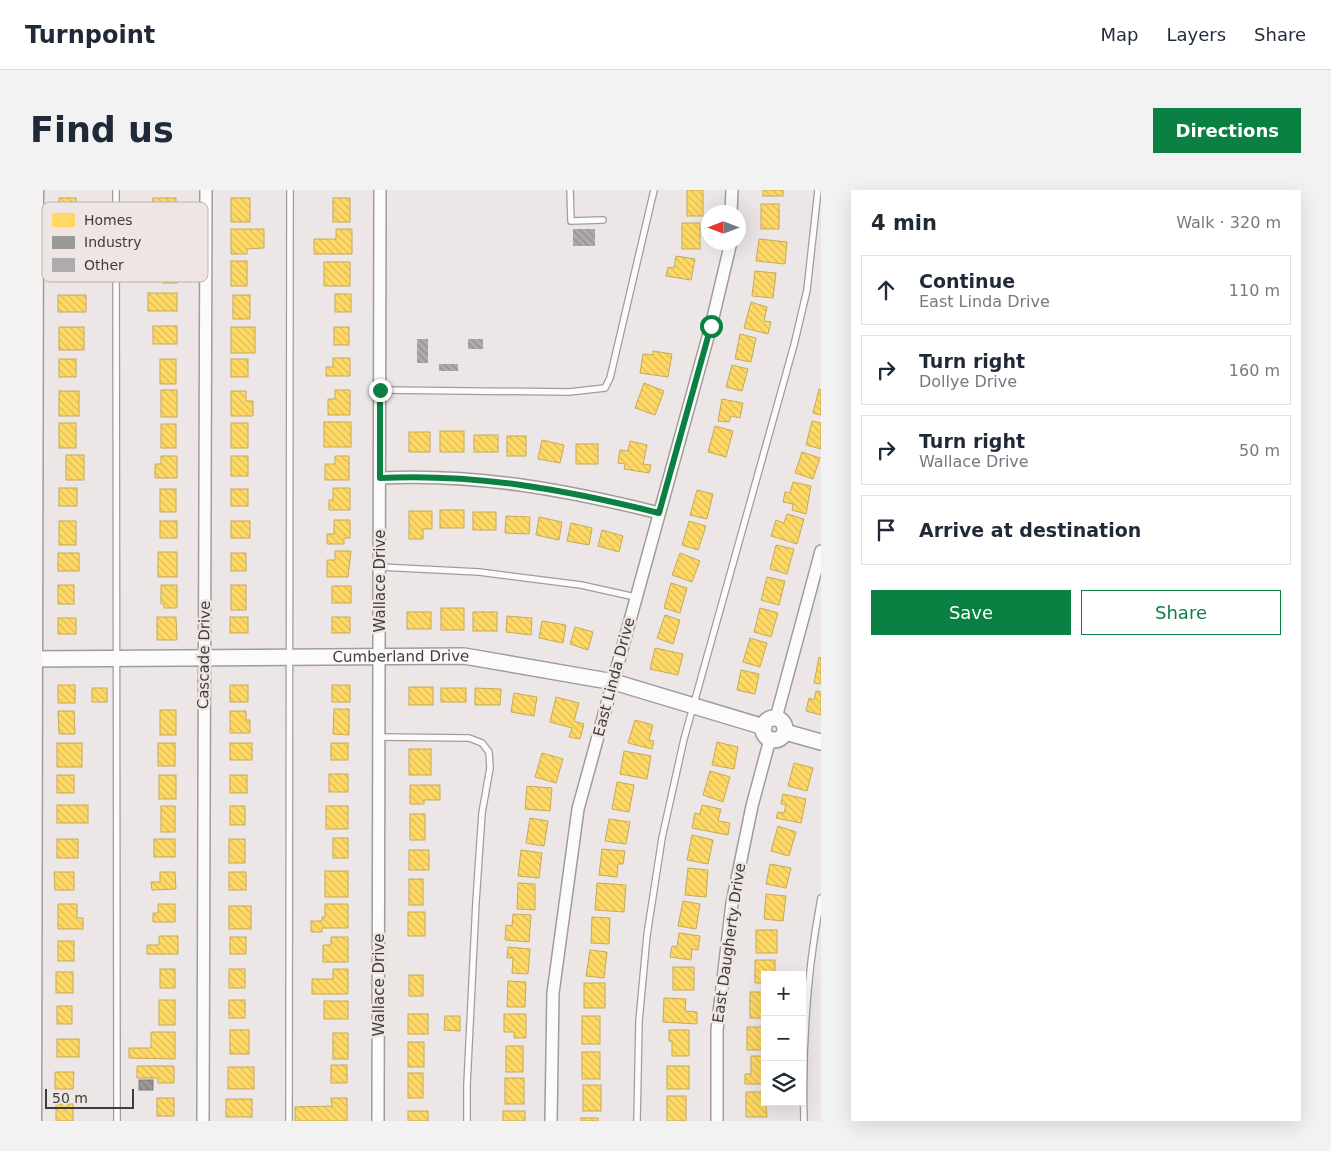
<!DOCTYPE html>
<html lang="en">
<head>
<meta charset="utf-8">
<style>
  body { margin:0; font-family:"DejaVu Sans",sans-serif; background:#f2f2f3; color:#1f2937 }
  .controls { position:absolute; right:15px; bottom:15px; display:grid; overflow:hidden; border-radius:0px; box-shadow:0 5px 20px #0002 }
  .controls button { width:45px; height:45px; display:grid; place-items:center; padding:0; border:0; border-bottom:1px solid #e0e1e3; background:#fff; color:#1f2937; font:25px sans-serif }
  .compass { position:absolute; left:671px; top:15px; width:45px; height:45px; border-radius:50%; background:#fff; box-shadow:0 5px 20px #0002; rotate:270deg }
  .scale { position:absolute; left:15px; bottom:12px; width:89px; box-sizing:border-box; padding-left:5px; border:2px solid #3f3c3b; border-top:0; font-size:14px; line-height:18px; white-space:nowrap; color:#3f3c3b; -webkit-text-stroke:4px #efe6e3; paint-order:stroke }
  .stop { position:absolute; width:15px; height:15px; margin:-11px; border:4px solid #0b8043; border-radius:50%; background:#fff }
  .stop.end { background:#0b8043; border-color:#fff; box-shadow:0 1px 5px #0008 }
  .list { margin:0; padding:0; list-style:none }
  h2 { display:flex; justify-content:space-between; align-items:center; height:65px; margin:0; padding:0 20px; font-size:21px }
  h2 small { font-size:16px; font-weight:400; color:#747a83 }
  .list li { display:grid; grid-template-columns:32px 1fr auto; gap:15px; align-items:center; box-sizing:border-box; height:70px; margin:0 10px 10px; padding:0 10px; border:1px solid #e0e1e3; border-radius:0px }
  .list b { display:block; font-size:19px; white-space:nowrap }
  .list p { margin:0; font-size:16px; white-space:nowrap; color:#747a83 }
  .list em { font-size:16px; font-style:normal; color:#747a83 }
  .actions { display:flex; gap:10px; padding:15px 20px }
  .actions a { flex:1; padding:11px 0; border:1px solid #0b8043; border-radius:0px; text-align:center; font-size:18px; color:#0b8043 }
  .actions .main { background:#0b8043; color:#fff }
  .icon { flex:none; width:28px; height:28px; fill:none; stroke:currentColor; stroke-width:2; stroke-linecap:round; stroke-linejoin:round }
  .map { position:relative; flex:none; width:791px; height:931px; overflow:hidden; border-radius:0px }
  header { display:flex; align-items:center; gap:30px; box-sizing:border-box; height:70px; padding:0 25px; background:#fff; border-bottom:1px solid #e0e1e3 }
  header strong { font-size:24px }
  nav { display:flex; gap:28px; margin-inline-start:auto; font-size:18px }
  .intro { display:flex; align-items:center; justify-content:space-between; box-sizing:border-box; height:120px; padding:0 30px }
  h1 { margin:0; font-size:35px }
  .button { padding:12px 22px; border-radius:0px; background:#0b8043; color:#fff; font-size:18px; font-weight:700 }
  main { display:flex; gap:30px; padding:0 30px }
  aside { flex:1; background:#fff; border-radius:0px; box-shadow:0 5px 20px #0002 }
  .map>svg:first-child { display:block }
  .homes { fill:url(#homes-back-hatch); stroke:#c5aa59 }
  .industry { fill:url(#industry-back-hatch); stroke:#7e7d7d }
  .building { fill:url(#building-back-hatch) }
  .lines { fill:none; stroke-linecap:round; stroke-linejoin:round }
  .service-casing { stroke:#a09c9b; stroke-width:8 }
  .minor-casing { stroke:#a09c9b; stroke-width:14 }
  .tertiary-casing { stroke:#a09c9b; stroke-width:18 }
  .secondary-casing { stroke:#a09c9b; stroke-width:19 }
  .service { stroke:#fcfbfb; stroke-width:5.5 }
  .minor { stroke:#fcfbfb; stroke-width:11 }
  .tertiary { stroke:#fcfbfb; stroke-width:15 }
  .secondary { stroke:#f6f2f1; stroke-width:16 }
  .route { stroke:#0b8043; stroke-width:6 }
  .labels { text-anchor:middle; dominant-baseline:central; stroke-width:5; stroke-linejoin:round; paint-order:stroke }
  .street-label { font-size:15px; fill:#3f3c3b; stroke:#efe6e3 }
  .key { fill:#efe6e3; stroke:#bab3b1; stroke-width:1 }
  .key-label { font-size:14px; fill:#3f3c3b }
</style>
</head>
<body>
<header>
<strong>Turnpoint</strong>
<nav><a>Map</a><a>Layers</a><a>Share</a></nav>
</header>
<div class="intro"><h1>Find us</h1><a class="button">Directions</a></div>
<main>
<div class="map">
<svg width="791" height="931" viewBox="0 0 791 931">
  <defs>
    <pattern id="homes-back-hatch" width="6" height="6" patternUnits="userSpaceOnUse" patternTransform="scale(1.25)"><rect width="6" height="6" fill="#ffd966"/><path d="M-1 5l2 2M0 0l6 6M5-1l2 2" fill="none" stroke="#dcbb59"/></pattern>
    <pattern id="industry-back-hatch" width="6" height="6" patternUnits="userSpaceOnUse" patternTransform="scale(1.25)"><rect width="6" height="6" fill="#999"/><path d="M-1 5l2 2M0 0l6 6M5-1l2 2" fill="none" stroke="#7e7e7e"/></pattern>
    <pattern id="building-back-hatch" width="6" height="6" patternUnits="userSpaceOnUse" patternTransform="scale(1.25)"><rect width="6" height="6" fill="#afabac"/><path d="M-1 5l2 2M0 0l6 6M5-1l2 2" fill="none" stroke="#908c8d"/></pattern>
  </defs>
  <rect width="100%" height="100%" fill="#ece7e6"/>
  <g class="homes">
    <rect x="657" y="0" width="16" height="26"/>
    <rect x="733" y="0" width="20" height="6"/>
    <rect x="29" y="8" width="17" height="17"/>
    <rect x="123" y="8" width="23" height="23"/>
    <rect x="201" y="8" width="19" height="24"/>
    <rect x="303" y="8" width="17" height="24"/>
    <rect x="731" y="14" width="18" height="25"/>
    <rect x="652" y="33" width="18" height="26"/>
    <polygon points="201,39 234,39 234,58 217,59 217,64 201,64"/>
    <polygon points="306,39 322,39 322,64 284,64 284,49 306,49"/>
    <polygon points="729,49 757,52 755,74 726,71"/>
    <polygon points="646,66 665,69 661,90 636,86 638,77 644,78"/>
    <rect x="201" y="71" width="16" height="25"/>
    <rect x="133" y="72" width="14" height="21"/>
    <rect x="294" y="72" width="26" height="24"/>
    <polygon points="725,81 746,83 743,108 722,106"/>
    <rect x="118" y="103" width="29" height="18"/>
    <rect x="305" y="104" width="16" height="18"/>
    <rect x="28" y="105" width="28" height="17"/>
    <rect x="203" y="105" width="17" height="24"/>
    <polygon points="721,112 737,117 734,131 741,132 738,144 714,138"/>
    <rect x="123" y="136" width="24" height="18"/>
    <rect x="29" y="137" width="25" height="23"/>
    <rect x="201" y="137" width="24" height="26"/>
    <rect x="304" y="137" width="15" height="18"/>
    <polygon points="710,144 726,148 721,172 705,169"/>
    <polygon points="623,161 642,164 638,187 610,183 613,164 623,165"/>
    <polygon points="303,168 320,168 320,186 296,186 296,177 303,177"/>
    <rect x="29" y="169" width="17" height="18"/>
    <rect x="130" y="169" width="16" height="25"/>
    <rect x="201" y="169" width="17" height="18"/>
    <polygon points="702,175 718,179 712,201 696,197"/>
    <polygon points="614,193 634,201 625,225 605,218"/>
    <polygon points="789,199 791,200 791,225 783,223"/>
    <rect x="131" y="200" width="16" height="27"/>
    <polygon points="305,200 320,200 320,225 298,225 298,209 305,209"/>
    <rect x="29" y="201" width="20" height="25"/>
    <polygon points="201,201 216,201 216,211 223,211 223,226 201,226"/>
    <polygon points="692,209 713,213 710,228 701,226 699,232 688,231"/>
    <polygon points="782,231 791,233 791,259 776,255"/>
    <rect x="294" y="232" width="27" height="25"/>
    <rect x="29" y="233" width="17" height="25"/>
    <rect x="201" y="233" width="17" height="25"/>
    <rect x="131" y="234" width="15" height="24"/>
    <polygon points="685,236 703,241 696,267 678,262"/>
    <rect x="410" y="241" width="24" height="21"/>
    <rect x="379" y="242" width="21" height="20"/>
    <rect x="444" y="245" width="24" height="17"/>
    <rect x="477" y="246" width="19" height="20"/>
    <polygon points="512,250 534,255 530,273 508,269"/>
    <polygon points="600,251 617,255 613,274 621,275 619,283 594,279 595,274 588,273 590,260 598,261"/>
    <rect x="546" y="254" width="22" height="20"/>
    <polygon points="772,262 790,268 783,289 765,283"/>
    <rect x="36" y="265" width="18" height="25"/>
    <polygon points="131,266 147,266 147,288 125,288 125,274 131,274"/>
    <rect x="201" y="266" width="17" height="20"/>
    <polygon points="305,266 319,266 319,290 295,290 295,274 305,274"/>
    <polygon points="763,292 781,296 776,324 762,320 763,314 753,312 755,302 760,303"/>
    <rect x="29" y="298" width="18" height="18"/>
    <polygon points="303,298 320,298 320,320 299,320 299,310 303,310"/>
    <rect x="130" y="299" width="16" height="23"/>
    <rect x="201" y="299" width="17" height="17"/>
    <polygon points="667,300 683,304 677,329 660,325"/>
    <rect x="410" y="320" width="24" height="18"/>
    <polygon points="379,321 402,321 402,339 393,339 393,349 379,349"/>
    <rect x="443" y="322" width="23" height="18"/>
    <polygon points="757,324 774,329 767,354 741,346 746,330 754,333"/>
    <polygon points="476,326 500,327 499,344 475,343"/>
    <polygon points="509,327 532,332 529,350 506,345"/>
    <polygon points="304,330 320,330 320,348 314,348 314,354 297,354 297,344 304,344"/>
    <rect x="29" y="331" width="17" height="24"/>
    <rect x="130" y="331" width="17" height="17"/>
    <rect x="201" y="331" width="19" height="17"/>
    <polygon points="659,331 676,336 668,360 652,355"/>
    <polygon points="541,333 562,338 559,355 537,351"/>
    <polygon points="572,340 593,346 589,362 568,356"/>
    <polygon points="746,355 764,359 757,384 740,379"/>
    <polygon points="305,361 321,361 318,387 297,387 297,370 305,370"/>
    <rect x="128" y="362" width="19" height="25"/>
    <rect x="28" y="363" width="21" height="18"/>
    <rect x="201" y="363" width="15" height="18"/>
    <polygon points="650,363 670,371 662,392 642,385"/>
    <polygon points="737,387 755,391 749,415 731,410"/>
    <polygon points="641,393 657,398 650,423 634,418"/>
    <rect x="28" y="395" width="16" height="19"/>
    <polygon points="131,395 147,395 147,418 134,418 134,414 131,414"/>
    <rect x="201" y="395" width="15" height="25"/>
    <rect x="302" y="396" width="19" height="17"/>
    <rect x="411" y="418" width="23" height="22"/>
    <polygon points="730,418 748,423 741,447 724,442"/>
    <rect x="377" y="422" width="24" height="17"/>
    <rect x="443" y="422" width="24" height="19"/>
    <polygon points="635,425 650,430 643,454 627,448"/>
    <polygon points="477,426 502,428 501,445 476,442"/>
    <polygon points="127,427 146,427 147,450 127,450"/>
    <rect x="200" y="427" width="18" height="16"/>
    <rect x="302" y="427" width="18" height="16"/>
    <rect x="28" y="428" width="18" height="16"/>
    <polygon points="512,431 536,435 533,453 509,448"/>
    <polygon points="545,437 563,442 558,460 540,454"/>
    <polygon points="720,448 737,453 730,477 713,472"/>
    <polygon points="625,458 653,464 648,485 620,479"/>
    <polygon points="789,467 791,468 791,494 784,493"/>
    <polygon points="711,480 729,484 725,504 707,500"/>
    <rect x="28" y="495" width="17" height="18"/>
    <rect x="200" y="495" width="18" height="17"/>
    <rect x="302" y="495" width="18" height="17"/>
    <rect x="379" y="497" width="24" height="18"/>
    <rect x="62" y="498" width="15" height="14"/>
    <rect x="411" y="498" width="25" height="14"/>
    <polygon points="445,498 471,499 470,515 445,515"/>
    <polygon points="786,501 791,502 791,525 776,521 779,508 784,510"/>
    <polygon points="484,503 507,507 504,526 481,522"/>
    <polygon points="526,507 549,513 544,531 554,534 550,549 539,547 542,538 520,532"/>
    <polygon points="304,519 319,519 319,545 303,544"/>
    <rect x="130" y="520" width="16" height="25"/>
    <polygon points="28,521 44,521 45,544 29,544"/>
    <polygon points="200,521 216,521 216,530 220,530 220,543 200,543"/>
    <polygon points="605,530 623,535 619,550 624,551 622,559 598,553"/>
    <polygon points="687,552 708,557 704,579 682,575"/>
    <rect x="27" y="553" width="25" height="24"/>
    <rect x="128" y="553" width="17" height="23"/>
    <rect x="200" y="553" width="22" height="17"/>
    <rect x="301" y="553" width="17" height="17"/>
    <rect x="379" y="559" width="22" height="26"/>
    <polygon points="594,561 621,566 617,589 590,584"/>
    <polygon points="512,563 533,569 526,593 505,587"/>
    <polygon points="764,573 783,578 777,601 758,596"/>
    <polygon points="680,581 700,587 693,612 673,605"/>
    <rect x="299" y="584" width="19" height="18"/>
    <rect x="27" y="585" width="17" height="18"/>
    <rect x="129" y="585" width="17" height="24"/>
    <rect x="200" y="585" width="17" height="18"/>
    <polygon points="587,592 604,595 599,622 582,619"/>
    <polygon points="380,595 410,595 410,610 394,610 394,614 380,614"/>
    <polygon points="497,596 522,598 520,621 495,619"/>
    <polygon points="753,604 776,609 771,633 746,628 748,622 754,623 756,615 751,614"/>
    <rect x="27" y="615" width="31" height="18"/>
    <polygon points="672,615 691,619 688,631 700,633 698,645 662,638 665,623 670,624"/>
    <rect x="131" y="616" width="14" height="26"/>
    <rect x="200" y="616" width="15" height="19"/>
    <rect x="296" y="616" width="22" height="23"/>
    <rect x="380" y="624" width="15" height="26"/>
    <polygon points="500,628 518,631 514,656 496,653"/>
    <polygon points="579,629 600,632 596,654 575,651"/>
    <polygon points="748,636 766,642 759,666 741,661"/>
    <polygon points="662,645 683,650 678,674 657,670"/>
    <rect x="303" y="648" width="15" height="20"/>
    <rect x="27" y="649" width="21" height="19"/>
    <rect x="124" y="649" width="21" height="18"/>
    <rect x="199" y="649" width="16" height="24"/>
    <polygon points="572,659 595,661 593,674 588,674 587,687 569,685"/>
    <rect x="379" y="660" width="20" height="20"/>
    <polygon points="491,660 512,663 509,688 488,686"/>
    <polygon points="740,674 761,678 756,698 736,694"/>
    <polygon points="658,678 678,680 676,707 655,705"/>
    <rect x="295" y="681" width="23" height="26"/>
    <polygon points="24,682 44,682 44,700 25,700"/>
    <polygon points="130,682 145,682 146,699 122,700 121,692 130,692"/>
    <rect x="199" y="682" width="17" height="18"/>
    <rect x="379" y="689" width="14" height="26"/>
    <polygon points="488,693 505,694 505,720 487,719"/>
    <polygon points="567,693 596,695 594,722 565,720"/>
    <polygon points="736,704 756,706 753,731 734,729"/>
    <polygon points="653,711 670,714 666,739 648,736"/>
    <polygon points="28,714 47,714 47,728 53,728 53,739 28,739"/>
    <polygon points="128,714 145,714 145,732 123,732 123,723 128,723"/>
    <polygon points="295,714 318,714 318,738 292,738 292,742 281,742 281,731 292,731 292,727 295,727"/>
    <rect x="199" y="716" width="22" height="23"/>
    <rect x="378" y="722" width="17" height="24"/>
    <polygon points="483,724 501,725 499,752 475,750 476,735 482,736"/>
    <polygon points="562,727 580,728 579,754 561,753"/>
    <rect x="726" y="740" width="21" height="23"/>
    <polygon points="649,743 670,746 668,760 662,759 661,770 640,767 642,756 647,757"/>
    <polygon points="129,746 148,746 148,764 117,764 117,755 129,755"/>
    <rect x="200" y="747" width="16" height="17"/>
    <polygon points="301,747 318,747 318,772 293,772 293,755 301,755"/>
    <rect x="28" y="751" width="16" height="20"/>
    <polygon points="478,757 500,759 498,784 482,783 483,768 477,768"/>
    <polygon points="560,760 577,762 574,788 556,786"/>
    <polygon points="725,770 745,770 745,785 735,785 735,793 725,793"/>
    <rect x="643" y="777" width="21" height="23"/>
    <rect x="130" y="779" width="15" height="19"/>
    <rect x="199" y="779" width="16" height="19"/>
    <polygon points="303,779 318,779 318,804 282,804 282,789 303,789"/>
    <rect x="26" y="782" width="17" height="21"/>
    <rect x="379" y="785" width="14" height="21"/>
    <polygon points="478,791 496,792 495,817 477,817"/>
    <rect x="554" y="793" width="21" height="25"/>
    <rect x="720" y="802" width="15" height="26"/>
    <polygon points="634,808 656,809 655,821 667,822 667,834 633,832"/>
    <rect x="129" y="810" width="16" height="25"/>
    <rect x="199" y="810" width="16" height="18"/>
    <rect x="294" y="811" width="24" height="18"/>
    <rect x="27" y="816" width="15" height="18"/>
    <rect x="378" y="824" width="20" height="20"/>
    <polygon points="474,824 496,824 496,848 484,848 484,842 474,842"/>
    <polygon points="415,826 430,826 430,841 414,840"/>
    <rect x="552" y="826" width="18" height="28"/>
    <rect x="717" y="837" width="18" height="23"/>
    <rect x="200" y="840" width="19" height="24"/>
    <polygon points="639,840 659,840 659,866 642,866 642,851 639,851"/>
    <polygon points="121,842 145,842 145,869 99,868 99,858 121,858"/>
    <rect x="303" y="843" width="15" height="26"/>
    <rect x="27" y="849" width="22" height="18"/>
    <rect x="378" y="852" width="16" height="25"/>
    <rect x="476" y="856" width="17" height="26"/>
    <rect x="552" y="862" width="18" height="27"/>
    <polygon points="721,866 735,866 735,894 715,894 715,884 721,884"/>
    <rect x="301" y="875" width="16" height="18"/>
    <polygon points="107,876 144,876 144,893 128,893 128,888 107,888"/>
    <rect x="637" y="876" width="22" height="23"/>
    <rect x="198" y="877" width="26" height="22"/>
    <polygon points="25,882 44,882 43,899 25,899"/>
    <rect x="378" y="883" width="15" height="25"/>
    <rect x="475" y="888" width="19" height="26"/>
    <rect x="553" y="895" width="18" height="26"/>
    <polygon points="716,902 735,902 737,927 716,927"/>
    <rect x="637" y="906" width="19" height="25"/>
    <rect x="127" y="908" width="17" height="18"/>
    <polygon points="301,908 317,908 317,931 265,931 265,917 302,916"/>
    <rect x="196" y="909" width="26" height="18"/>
    <rect x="26" y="914" width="17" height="17"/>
    <rect x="378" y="921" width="20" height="10"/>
    <rect x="473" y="921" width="22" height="10"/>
    <rect x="551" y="928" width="17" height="3"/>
  </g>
  <rect class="industry" x="109" y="890" width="14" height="10"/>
  <g class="building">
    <rect x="543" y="39" width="22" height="17"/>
    <rect x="387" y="149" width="11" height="24"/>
    <rect x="438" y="149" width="15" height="10"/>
    <rect x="409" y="174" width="19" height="7"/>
  </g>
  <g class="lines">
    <defs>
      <g id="service">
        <polyline points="86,0 87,931"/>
        <polyline points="540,0 541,31 573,30"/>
        <polyline points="350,200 539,202 575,198 580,188 624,0"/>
        <polyline points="350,377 449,382 551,395 605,407"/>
        <polyline points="349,547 439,548 452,553 459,562 460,578 452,623 446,712 437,895 437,931"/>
        <polyline points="259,931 260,0"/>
        <polyline points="607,931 609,831 617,745 632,648 654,549 764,155 777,100 788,0"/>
        <path d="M774,931C772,857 777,781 791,708"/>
      </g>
      <g id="minor">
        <polyline points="701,22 702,0"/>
        <path d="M350,288C445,283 537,300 629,323"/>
        <polyline points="746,528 791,361"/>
        <polyline points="173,931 176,0"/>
        <polyline points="348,931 350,0"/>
        <polyline points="521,931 523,803 548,619 681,136 701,52"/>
        <polyline points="687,931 687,840 702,713 722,616 740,549"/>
      </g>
      <g id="tertiary">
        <path id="s1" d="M0,469L434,466L584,492L734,537"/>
        <circle cx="744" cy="539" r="11"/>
        <polyline points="755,542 791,552"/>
      </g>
      <polyline id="secondary" points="3,931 5,0"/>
    </defs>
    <use href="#service" class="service-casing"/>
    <use href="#minor" class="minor-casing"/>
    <use href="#tertiary" class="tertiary-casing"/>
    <use href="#secondary" class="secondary-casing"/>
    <use href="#service" class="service"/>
    <use href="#minor" class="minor"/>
    <use href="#tertiary" class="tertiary"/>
    <use href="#secondary" class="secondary"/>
  </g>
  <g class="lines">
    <path class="route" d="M350,200V288C445,283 537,300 629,323L681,136"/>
  </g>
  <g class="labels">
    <g class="street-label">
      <text transform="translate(350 391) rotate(-90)">Wallace Drive</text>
      <text transform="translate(174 465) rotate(-89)">Cascade Drive</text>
      <text stroke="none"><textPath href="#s1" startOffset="371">Cumberland Drive</textPath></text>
      <text transform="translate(584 487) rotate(-75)">East Linda Drive</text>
      <text transform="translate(699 753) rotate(-82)">East Daugherty Drive</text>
      <text transform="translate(349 795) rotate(-90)">Wallace Drive</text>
    </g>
  </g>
  <rect x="12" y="12" width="166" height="80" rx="8" class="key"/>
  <rect x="22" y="23" width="23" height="14" fill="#ffd966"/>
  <rect x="22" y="46" width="23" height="13" fill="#999"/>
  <rect x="22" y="68" width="23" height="14" fill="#afabac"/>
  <g class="key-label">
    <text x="54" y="35">Homes</text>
    <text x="54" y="57">Industry</text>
    <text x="54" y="80">Other</text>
  </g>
</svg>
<div class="controls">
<button>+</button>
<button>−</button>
<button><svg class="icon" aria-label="layers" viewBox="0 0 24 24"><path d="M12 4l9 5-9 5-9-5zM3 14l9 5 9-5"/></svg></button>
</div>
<svg class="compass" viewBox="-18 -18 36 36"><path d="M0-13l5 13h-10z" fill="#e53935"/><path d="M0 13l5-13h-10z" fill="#747a83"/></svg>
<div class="scale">50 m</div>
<div class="stop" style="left:681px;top:136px"></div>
<div class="stop end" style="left:350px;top:200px"></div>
</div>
<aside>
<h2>4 min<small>Walk · 320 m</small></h2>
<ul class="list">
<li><svg class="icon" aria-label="ahead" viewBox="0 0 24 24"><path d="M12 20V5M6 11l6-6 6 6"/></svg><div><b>Continue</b><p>East Linda Drive</p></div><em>110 m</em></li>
<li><svg class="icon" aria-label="right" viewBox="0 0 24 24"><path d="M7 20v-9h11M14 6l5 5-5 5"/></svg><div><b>Turn right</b><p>Dollye Drive</p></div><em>160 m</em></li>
<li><svg class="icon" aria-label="right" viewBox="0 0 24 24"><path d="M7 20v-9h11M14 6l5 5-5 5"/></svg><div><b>Turn right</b><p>Wallace Drive</p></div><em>50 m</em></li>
<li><svg class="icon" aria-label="arrive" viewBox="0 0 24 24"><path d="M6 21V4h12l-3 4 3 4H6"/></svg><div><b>Arrive at destination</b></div></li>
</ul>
<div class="actions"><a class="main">Save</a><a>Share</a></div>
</aside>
</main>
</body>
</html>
